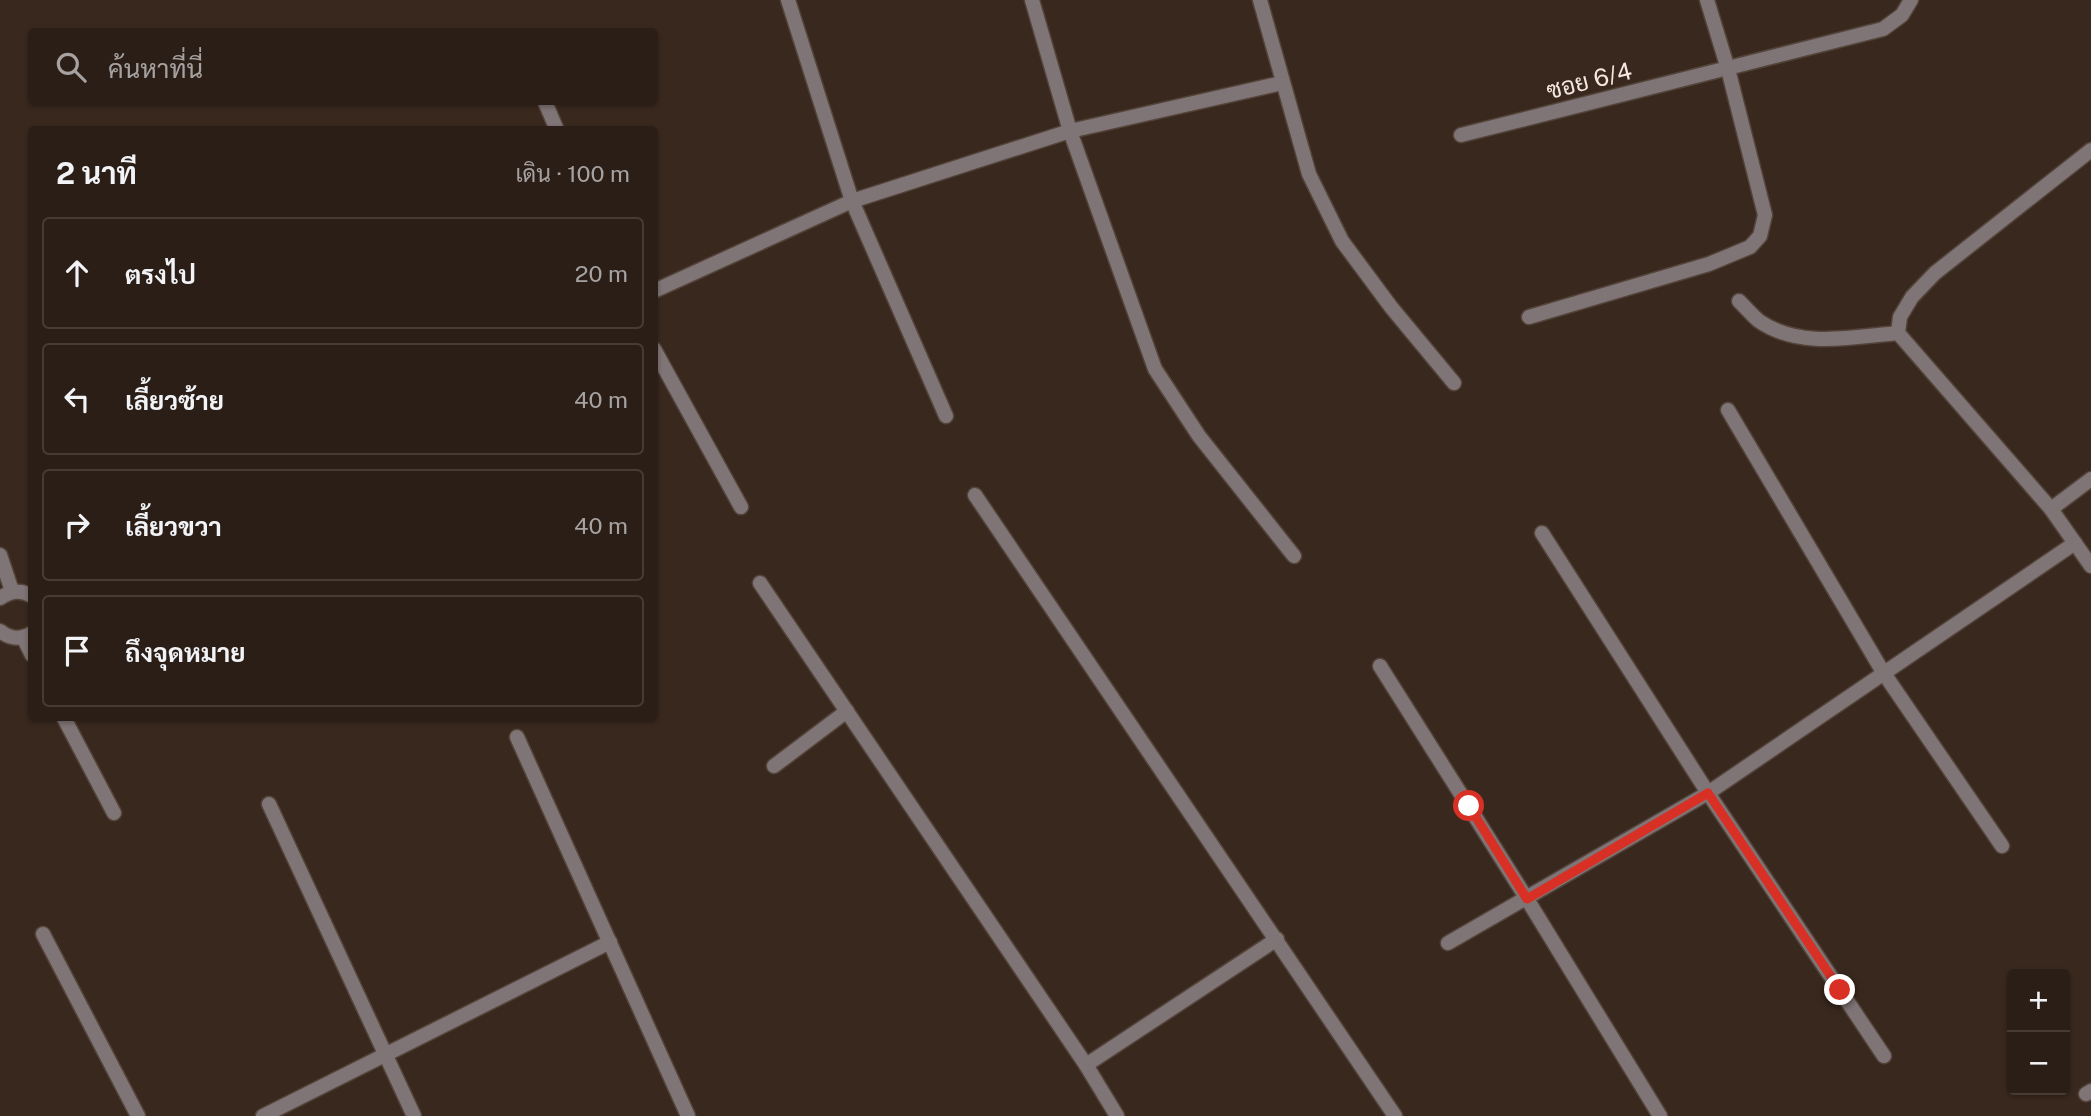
<!DOCTYPE html>
<html lang="th">
<head>
<meta charset="utf-8">
<style>
  body { margin:0; font-family:"Public Sans",Sarabun,sans-serif; background:#372b23; color:#f1f3f6 }
  .controls { position:absolute; right:21px; bottom:21px; display:grid; overflow:hidden; border-radius:7px; box-shadow:0 2px 5px #0004 }
  .controls button { width:63px; height:63px; display:grid; place-items:center; padding:0; border:0; border-bottom:2px solid #473c35; background:#2b1e16; color:#f1f3f6; font:35px sans-serif }
  .stop { position:absolute; width:21px; height:21px; margin:-16px; border:5px solid #d93025; border-radius:50%; background:#fff }
  .stop.end { background:#d93025; border-color:#fff; box-shadow:0 2px 7px #0008 }
  .list { margin:0; padding:0; list-style:none }
  h2 { display:flex; justify-content:space-between; align-items:center; height:91px; margin:0; padding:0 28px; font-size:30px }
  h2 small { font-size:23px; font-weight:400; color:#a6a2a1 }
  .list li { display:grid; grid-template-columns:46px 1fr auto; gap:21px; align-items:center; box-sizing:border-box; height:112px; margin:0 14px 14px; padding:0 14px; border:2px solid #473c35; border-radius:7px }
  .list b { display:block; font-size:26px; white-space:nowrap }
  .list em { font-size:23px; font-style:normal; color:#a6a2a1 }
  .icon { flex:none; width:38px; height:38px; fill:none; stroke:currentColor; stroke-width:2; stroke-linecap:round; stroke-linejoin:round }
  .map { position:relative; flex:none; width:2091px; height:1116px; overflow:hidden }
  .search { position:absolute; background:#2b1e16; box-shadow:0 2px 5px #0004; left:28px; top:28px; width:630px; height:77px; display:flex; align-items:center; gap:18px; box-sizing:border-box; padding:0 24px; border-radius:7px; color:#a6a2a1; font-size:26px }
  .panel { position:absolute; background:#2b1e16; box-shadow:0 2px 5px #0004; left:28px; top:126px; width:630px; height:595px; border-radius:7px }
  .map>svg:first-child { display:block }
  .lines { fill:none; stroke-linecap:round; stroke-linejoin:round }
  .minor-casing { stroke:#534339; stroke-width:17 }
  .minor { stroke:#7f7476; stroke-width:14 }
  .route { stroke:#d93025; stroke-width:9 }
  .labels { text-anchor:middle; dominant-baseline:central; stroke-width:5; stroke-linejoin:round; paint-order:stroke }
  .street-label { font-size:24px; fill:#f4e8e1; stroke:#39281e }
</style>
</head>
<body>
<div class="map">
<svg width="2091" height="1116" viewBox="0 0 2091 1116">
  <rect width="100%" height="100%" fill="#39281e"/>
  <g class="lines">
    <defs>
      <g id="minor">
        <polyline points="788,0 852,201 946,416"/>
        <polyline points="1032,0 1070,131 1155,369 1199,436 1294,556"/>
        <polyline points="1260,0 1309,174 1342,241 1391,307 1454,383"/>
        <polyline points="545,102 557,130"/>
        <polyline points="1461,135 1883,29 1902,15 1911,0"/>
        <polyline points="2091,150 1935,273 1912,297 1900,317 1898,333 2051,509 2091,566"/>
        <polyline points="654,291 852,201 1070,131 1282,83"/>
        <path d="M1739,301C1746,308 1752,315 1759,321C1800,349 1852,337 1898,333"/>
        <polyline points="1529,317 1709,264 1750,247 1760,236 1765,215 1728,69 1707,0"/>
        <polyline points="654,349 741,507"/>
        <polyline points="1728,410 1883,672 2002,846"/>
        <polyline points="975,495 1395,1116"/>
        <polyline points="2051,509 2091,479"/>
        <polyline points="1542,533 1708,793 1884,1056"/>
        <polyline points="0,555 12,591"/>
        <polyline points="760,583 1086,1065 1117,1116"/>
        <path d="M0,598C11,591 20,589 32,596"/>
        <path d="M0,631C10,639 20,640 32,633"/>
        <polyline points="23,637 32,655"/>
        <polyline points="1380,666 1527,899 1660,1116"/>
        <polyline points="64,718 114,813"/>
        <polyline points="517,737 688,1116"/>
        <polyline points="774,766 847,711"/>
        <polyline points="269,804 414,1116"/>
        <polyline points="43,934 138,1116"/>
        <polyline points="1448,943 1708,793 2075,543"/>
        <polyline points="1086,1065 1277,939"/>
        <polyline points="2086,1094 2091,1091"/>
        <polyline points="263,1116 610,942"/>
      </g>
    </defs>
    <use href="#minor" class="minor-casing"/>
    <use href="#minor" class="minor"/>
  </g>
  <g class="lines">
    <polyline class="route" points="1469,806 1527,899 1708,793 1840,990"/>
  </g>
  <g class="labels">
    <g class="street-label">
      <text transform="translate(1589 80) rotate(-14)">ซอย 6/4</text>
    </g>
  </g>
</svg>
<div class="controls">
<button>+</button>
<button>−</button>
</div>
<div class="stop" style="left:1469px;top:806px"></div>
<div class="stop end" style="left:1840px;top:990px"></div>
<div class="search"><svg class="icon" aria-label="search" viewBox="0 0 24 24"><circle cx="10" cy="10" r="6"/><path d="M15 15l6 6"/></svg>ค้นหาที่นี่</div>
<section class="panel">
<h2>2 นาที<small>เดิน · 100 m</small></h2>
<ul class="list">
<li><svg class="icon" aria-label="ahead" viewBox="0 0 24 24"><path d="M12 20V5M6 11l6-6 6 6"/></svg><div><b>ตรงไป</b></div><em>20 m</em></li>
<li><svg class="icon" aria-label="left" viewBox="0 0 24 24"><path d="M17 20v-9H6M10 6l-5 5 5 5"/></svg><div><b>เลี้ยวซ้าย</b></div><em>40 m</em></li>
<li><svg class="icon" aria-label="right" viewBox="0 0 24 24"><path d="M7 20v-9h11M14 6l5 5-5 5"/></svg><div><b>เลี้ยวขวา</b></div><em>40 m</em></li>
<li><svg class="icon" aria-label="arrive" viewBox="0 0 24 24"><path d="M6 21V4h12l-3 4 3 4H6"/></svg><div><b>ถึงจุดหมาย</b></div></li>
</ul>
</section>
</div>
</body>
</html>
